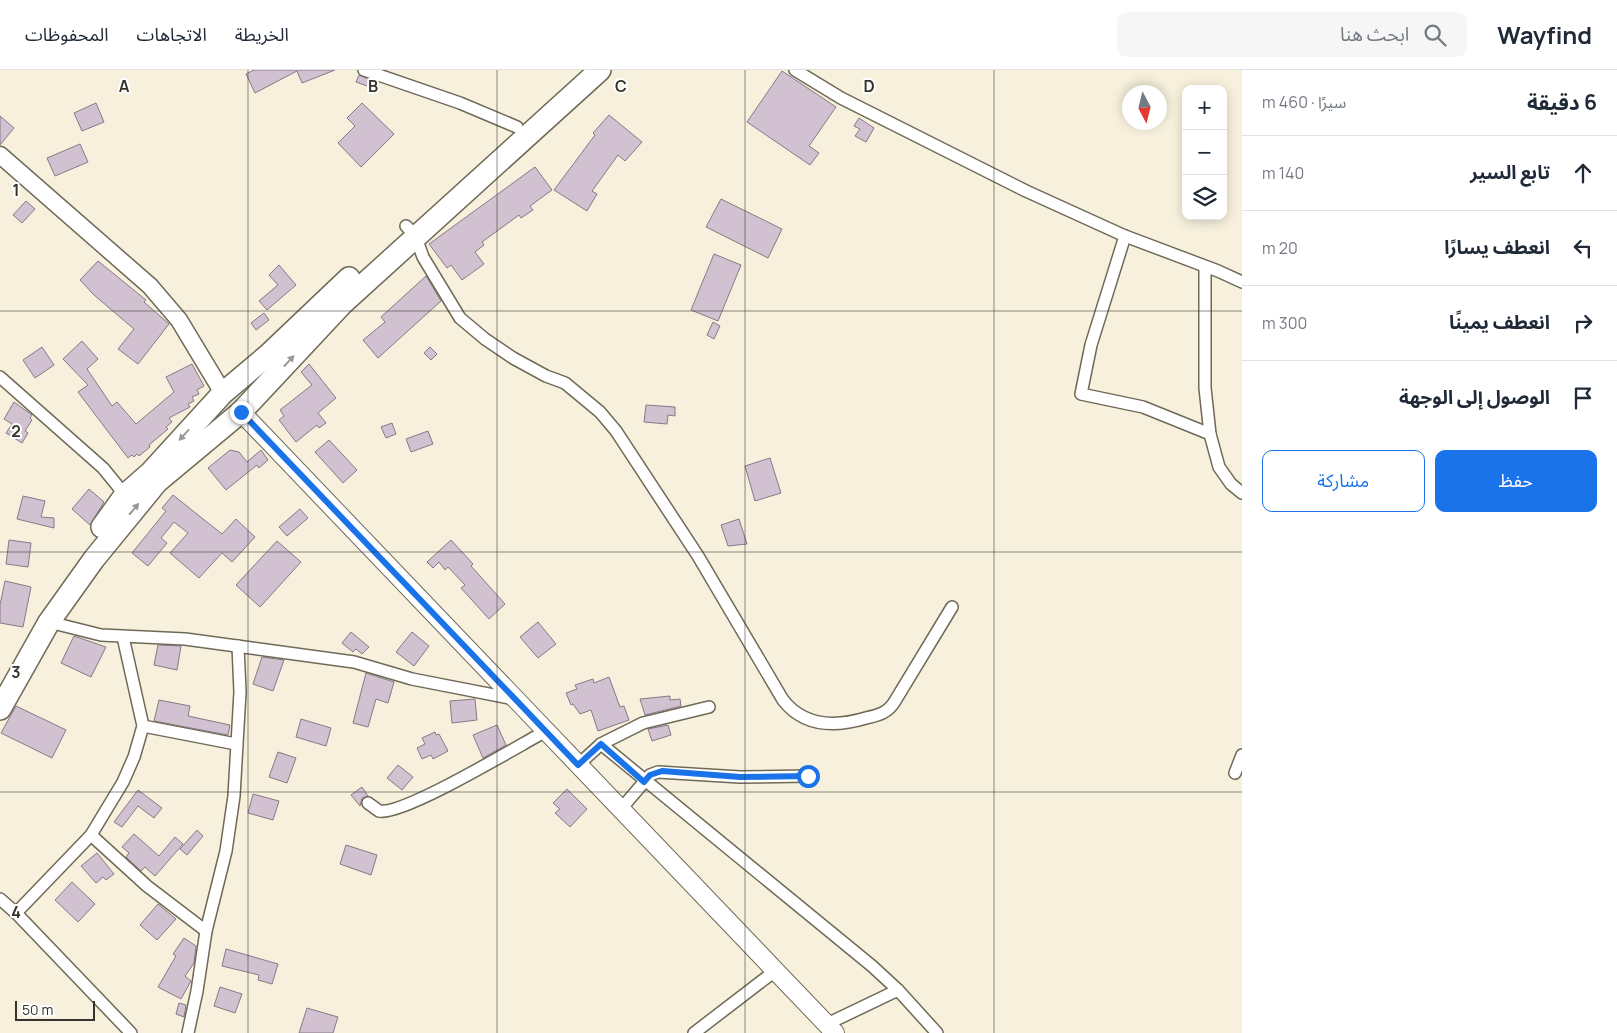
<!DOCTYPE html>
<html lang="ar">
<head>
<meta charset="utf-8">
<style>
  body { margin:0; font-family:Manrope,"Noto Sans Arabic",sans-serif; background:#f6f6f7; color:#1f2937; direction:rtl }
  .controls { position:absolute; right:15px; top:15px; display:grid; overflow:hidden; border-radius:10px; box-shadow:0 2px 12px #0003 }
  .controls button { width:45px; height:45px; display:grid; place-items:center; padding:0; border:0; border-bottom:1px solid #e0e1e3; background:#fff; color:#1f2937; font:25px sans-serif }
  .compass { position:absolute; left:1122px; top:15px; width:45px; height:45px; border-radius:50%; background:#fff; box-shadow:0 2px 12px #0003; rotate:173deg }
  .scale { position:absolute; left:15px; bottom:12px; width:80px; box-sizing:border-box; padding-left:5px; border:2px solid #35332b; border-top:0; font-size:14px; line-height:18px; white-space:nowrap; color:#35332b; -webkit-text-stroke:4px #fff; paint-order:stroke }
  .stop { position:absolute; width:15px; height:15px; margin:-11px; border:4px solid #1a73e8; border-radius:50%; background:#fff }
  .stop.end { background:#1a73e8; border-color:#fff; box-shadow:0 1px 5px #0008 }
  .list { margin:0; padding:0; list-style:none }
  h2 { display:flex; justify-content:space-between; align-items:center; height:65px; margin:0; padding:0 20px; font-size:21px }
  h2 small { font-size:16px; font-weight:400; color:#747a83 }
  .list li { display:grid; grid-template-columns:32px 1fr auto; gap:15px; align-items:center; box-sizing:border-box; height:75px; padding:0 20px; border-top:1px solid #e0e1e3 }
  .list b { display:block; font-size:19px; white-space:nowrap }
  .list em { font-size:16px; font-style:normal; color:#747a83 }
  .actions { display:flex; gap:10px; padding:15px 20px }
  .actions a { flex:1; padding:11px 0; border:1px solid #1a73e8; border-radius:10px; text-align:center; font-size:18px; color:#1a73e8 }
  .actions .main { background:#1a73e8; color:#fff }
  .icon { flex:none; width:28px; height:28px; fill:none; stroke:currentColor; stroke-width:2; stroke-linecap:round; stroke-linejoin:round }
  .map { position:relative; flex:none; width:1242px; height:963px; overflow:hidden; direction:ltr }
  header { display:flex; align-items:center; gap:30px; box-sizing:border-box; height:70px; padding:0 25px; background:#fff; border-bottom:1px solid #e0e1e3 }
  header strong { font-size:24px }
  nav { display:flex; gap:28px; margin-inline-start:auto; font-size:18px }
  .search { width:350px; height:45px; background:#f6f6f7; display:flex; align-items:center; gap:12px; box-sizing:border-box; padding:0 18px; border-radius:10px; color:#747a83; font-size:19px }
  main { display:flex }
  aside { flex:1; background:#fff }
  .map>svg:first-child { display:block }
  .building { fill:#d2c1d0; stroke:#887987 }
  .lines { fill:none; stroke-linecap:round; stroke-linejoin:round }
  .street-casing { stroke:#6f6957; stroke-width:14 }
  .secondary-casing { stroke:#6f6957; stroke-width:19 }
  .primary-casing { stroke:#6f6957; stroke-width:20 }
  .highway-casing { stroke:#6f6957; stroke-width:24 }
  .street { stroke:#fff; stroke-width:11 }
  .secondary { stroke:#fff; stroke-width:16 }
  .primary { stroke:#fff; stroke-width:18 }
  .highway { stroke:#fff; stroke-width:21 }
  .oneway { fill:#9a9995 }
  .route { stroke:#1a73e8; stroke-width:6 }
  .grid { fill:none; stroke:#35332b; stroke-width:1; stroke-opacity:0.55 }
  .grid-label { font-size:16px; text-anchor:middle; font-weight:bold; fill:#35332b; stroke:#fff; stroke-width:4; stroke-linejoin:round; paint-order:stroke }
</style>
</head>
<body>
<header>
<strong>Wayfind</strong>
<div class="search"><svg class="icon" aria-label="search" viewBox="0 0 24 24"><circle cx="10" cy="10" r="6"/><path d="M15 15l6 6"/></svg>ابحث هنا</div>
<nav><a>الخريطة</a><a>الاتجاهات</a><a>المحفوظات</a></nav>
</header>
<main>
<aside>
<h2>6 دقيقة<small>سيرًا · 460 m</small></h2>
<ul class="list">
<li><svg class="icon" aria-label="ahead" viewBox="0 0 24 24"><path d="M12 20V5M6 11l6-6 6 6"/></svg><div><b>تابع السير</b></div><em>140 m</em></li>
<li><svg class="icon" aria-label="left" viewBox="0 0 24 24"><path d="M17 20v-9H6M10 6l-5 5 5 5"/></svg><div><b>انعطف يسارًا</b></div><em>20 m</em></li>
<li><svg class="icon" aria-label="right" viewBox="0 0 24 24"><path d="M7 20v-9h11M14 6l5 5-5 5"/></svg><div><b>انعطف يمينًا</b></div><em>300 m</em></li>
<li><svg class="icon" aria-label="arrive" viewBox="0 0 24 24"><path d="M6 21V4h12l-3 4 3 4H6"/></svg><div><b>الوصول إلى الوجهة</b></div></li>
</ul>
<div class="actions"><a class="main">حفظ</a><a>مشاركة</a></div>
</aside>
<div class="map">
<svg width="1242" height="963" viewBox="0 0 1242 963">
  <rect width="100%" height="100%" fill="#f6f0dc"/>
  <g class="building">
    <polygon points="254,0 335,0 302,13 297,1 255,23 246,4"/>
    <polygon points="782,1 836,37 809,76 819,83 810,95 747,52"/>
    <polygon points="359,5 373,11 370,17 356,12"/>
    <polygon points="96,33 104,52 82,61 74,43"/>
    <polygon points="362,33 394,64 361,97 338,73 355,56 347,48"/>
    <polygon points="609,45 642,72 625,91 618,85 592,121 597,124 587,141 554,120 595,65 593,63"/>
    <polygon points="0,46 14,58 0,75"/>
    <polygon points="859,48 874,58 866,72 855,66 860,59 854,56"/>
    <polygon points="80,74 88,92 55,106 47,88"/>
    <polygon points="535,97 552,120 530,136 533,140 521,148 519,145 482,172 484,175 475,182 484,194 462,210 451,195 447,198 429,174"/>
    <polygon points="721,129 782,159 768,188 706,157"/>
    <polygon points="26,131 35,139 22,153 13,145"/>
    <polygon points="714,184 741,195 718,251 691,240"/>
    <polygon points="98,191 146,230 144,232 169,254 138,294 118,279 134,259 94,225 80,210"/>
    <polygon points="279,195 296,215 267,240 259,231 278,215 269,205"/>
    <polygon points="426,206 441,231 378,288 363,270 385,252 381,247"/>
    <polygon points="264,243 269,250 256,260 251,253"/>
    <polygon points="713,252 720,256 714,269 707,265"/>
    <polygon points="82,271 98,289 87,299 112,336 117,332 136,354 174,322 166,307 192,294 204,316 197,320 199,324 192,327 194,331 188,334 190,337 169,348 172,352 166,357 168,359 149,375 150,377 139,386 137,384 134,387 132,385 128,388 78,322 88,315 63,289"/>
    <polygon points="42,277 54,295 35,308 23,290"/>
    <polygon points="430,277 437,284 431,290 424,283"/>
    <polygon points="309,294 336,328 318,343 326,353 319,358 317,355 296,372 279,350 284,346 280,340 312,315 301,302"/>
    <polygon points="14,332 32,345 30,348 32,350 25,361 28,363 22,373 6,363 12,354 4,349"/>
    <polygon points="646,335 675,337 675,346 668,345 667,354 644,352"/>
    <polygon points="392,353 396,364 386,368 381,357"/>
    <polygon points="428,361 433,374 411,382 406,369"/>
    <polygon points="329,370 357,400 343,413 315,382"/>
    <polygon points="230,380 239,382 247,392 261,380 268,390 259,398 257,395 226,420 208,398"/>
    <polygon points="770,388 781,423 755,431 745,396"/>
    <polygon points="89,419 104,432 90,455 72,439"/>
    <polygon points="173,425 222,464 236,449 255,467 232,492 222,483 199,508 170,483 188,463 174,452 161,468 167,473 148,496 132,483 166,441 162,438"/>
    <polygon points="23,426 45,431 41,447 54,448 54,458 17,449"/>
    <polygon points="300,439 308,448 287,466 279,457"/>
    <polygon points="739,449 747,474 728,476 721,455"/>
    <polygon points="9,470 31,473 28,497 6,494"/>
    <polygon points="451,470 473,494 471,496 505,534 489,549 461,518 465,515 448,497 445,500 439,492 433,498 427,492"/>
    <polygon points="277,471 301,492 260,537 236,515"/>
    <polygon points="5,511 31,517 23,557 0,553 0,535"/>
    <polygon points="538,552 556,574 538,588 520,567"/>
    <polygon points="351,562 369,577 362,584 356,579 353,582 342,573"/>
    <polygon points="412,562 429,576 414,596 396,582"/>
    <polygon points="74,566 106,577 91,607 61,593"/>
    <polygon points="158,575 181,576 177,600 154,595"/>
    <polygon points="262,587 284,590 273,621 253,614"/>
    <polygon points="366,603 394,612 388,633 376,629 368,657 353,653"/>
    <polygon points="609,607 620,637 624,636 629,650 598,661 591,640 580,644 573,634 571,635 566,623 577,619 575,615 593,609 594,613"/>
    <polygon points="670,626 670,630 680,629 681,636 645,645 640,629"/>
    <polygon points="475,629 477,650 452,653 450,631"/>
    <polygon points="159,630 190,636 188,646 230,655 228,665 154,651"/>
    <polygon points="16,636 66,660 52,688 1,663"/>
    <polygon points="301,649 331,658 326,676 296,667"/>
    <polygon points="497,655 506,675 483,688 473,665"/>
    <polygon points="668,655 671,665 652,671 648,659"/>
    <polygon points="435,662 436,665 439,664 448,681 433,689 431,685 422,689 417,678 425,674 422,668"/>
    <polygon points="278,682 296,688 287,713 269,707"/>
    <polygon points="398,695 413,707 402,720 387,708"/>
    <polygon points="362,717 368,726 362,728 360,736 351,725"/>
    <polygon points="567,719 587,739 570,757 555,743 560,739 553,733"/>
    <polygon points="138,720 162,738 154,748 138,736 122,757 114,752"/>
    <polygon points="253,724 279,731 273,750 248,743"/>
    <polygon points="197,760 203,766 187,785 180,779"/>
    <polygon points="134,764 159,786 175,767 183,774 155,806 145,797 141,801 126,787 129,783 122,777"/>
    <polygon points="346,775 377,785 371,805 340,794"/>
    <polygon points="97,783 114,804 106,810 103,807 96,813 81,796"/>
    <polygon points="72,812 95,834 78,852 55,830"/>
    <polygon points="158,834 176,849 157,870 140,855"/>
    <polygon points="184,868 196,876 194,893 185,906 191,911 181,929 158,917 176,886 173,884"/>
    <polygon points="226,879 278,894 272,914 258,910 259,905 222,896"/>
    <polygon points="220,917 242,924 235,943 214,936"/>
    <polygon points="179,933 186,935 184,947 176,944"/>
    <polygon points="307,938 338,947 333,963 299,963"/>
  </g>
  <g class="lines">
    <defs>
      <g id="street">
        <polyline points="364,0 460,33 517,57"/>
        <polyline points="795,0 841,28 1026,121 1125,166 1218,201 1242,212"/>
        <path d="M406,156L415,165L423,187L460,248L485,269L513,288L546,306L565,313L600,342L616,361L698,486L783,630C804,657 836,657 866,648C879,645 888,643 895,631L952,537"/>
        <polyline points="1125,166 1091,275 1081,324 1143,337 1210,364"/>
        <polyline points="1205,197 1205,318 1210,364 1219,397 1231,414 1242,423"/>
        <polyline points="0,307 103,398 125,425"/>
        <polyline points="49,552 101,565 185,569 354,592 412,609 515,629"/>
        <polyline points="709,637 643,653 601,674 872,896 898,920 937,963"/>
        <polyline points="143,656 236,674"/>
        <polyline points="578,695 601,674"/>
        <polyline points="1235,703 1242,685"/>
        <path d="M368,733L379,741C403,746 518,676 546,661"/>
        <polyline points="621,739 650,705 658,702 740,707 808,706"/>
        <polyline points="91,765 147,816 206,861"/>
        <polyline points="0,829 16,843 91,765 123,712 134,687 143,656 123,567"/>
        <polyline points="16,843 131,963"/>
        <polyline points="827,954 898,920"/>
        <polyline points="188,963 197,921 206,861 226,781 234,726 240,622 238,576"/>
        <polyline points="694,963 775,901"/>
      </g>
      <polyline id="secondary" points="0,85 150,216 179,250 223,323"/>
      <polyline id="primary" points="241,342 835,963"/>
      <g id="highway">
        <polyline points="102,457 125,425 150,403 223,323 268,285 349,208"/>
        <polyline points="0,639 49,552 94,489 157,412 241,342 342,234 600,0"/>
      </g>
    </defs>
    <use href="#street" class="street-casing"/>
    <use href="#secondary" class="secondary-casing"/>
    <use href="#primary" class="primary-casing"/>
    <use href="#highway" class="highway-casing"/>
    <use href="#street" class="street"/>
    <use href="#secondary" class="secondary"/>
    <use href="#primary" class="primary"/>
    <use href="#highway" class="highway"/>
  </g>
  <defs><path id="oneway-solid" d="M-6-.8H1V-3.2L6.5 0L1 3.2V.8H-6Z" transform="scale(1.25)"/></defs>
  <g class="oneway">
    <use href="#oneway-solid" transform="translate(289 291) rotate(-47)"/>
    <use href="#oneway-solid" transform="translate(184 365) rotate(132)"/>
    <use href="#oneway-solid" transform="translate(134 439) rotate(-50)"/>
  </g>
  <g class="lines">
    <polyline class="route" points="241,342 578,695 601,674 644,712 650,705 662,701 740,707 808,706"/>
  </g>
  <path class="grid" d="M248,0V963M497,0V963M745,0V963M994,0V963M0,241H1242M0,482H1242M0,722H1242"/>
  <g class="grid-label">
    <text x="124" y="22">A</text>
    <text x="373" y="22">B</text>
    <text x="621" y="22">C</text>
    <text x="869" y="22">D</text>
    <text x="16" y="126">1</text>
    <text x="16" y="367">2</text>
    <text x="16" y="608">3</text>
    <text x="16" y="848">4</text>
  </g>
</svg>
<div class="controls">
<button>+</button>
<button>−</button>
<button><svg class="icon" aria-label="layers" viewBox="0 0 24 24"><path d="M12 4l9 5-9 5-9-5zM3 14l9 5 9-5"/></svg></button>
</div>
<svg class="compass" viewBox="-18 -18 36 36"><path d="M0-13l5 13h-10z" fill="#e53935"/><path d="M0 13l5-13h-10z" fill="#747a83"/></svg>
<div class="scale">50 m</div>
<div class="stop" style="left:808px;top:706px"></div>
<div class="stop end" style="left:241px;top:342px"></div>
</div>
</main>
</body>
</html>
